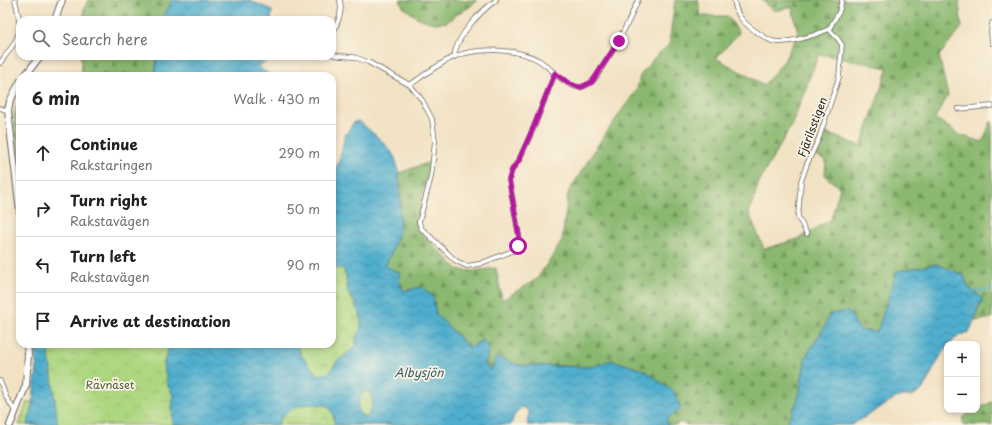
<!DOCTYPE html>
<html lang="en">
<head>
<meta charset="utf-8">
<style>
  body { margin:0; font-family:"Playpen Sans",sans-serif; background:#f2f2f2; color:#202124 }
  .controls { position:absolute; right:12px; bottom:12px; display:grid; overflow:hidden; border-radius:8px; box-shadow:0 2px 6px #0003 }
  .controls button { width:36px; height:36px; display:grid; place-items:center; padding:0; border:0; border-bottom:1px solid #e0e0e0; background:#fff; color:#202124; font:20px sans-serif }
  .stop { position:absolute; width:12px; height:12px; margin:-9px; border:3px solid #b5179e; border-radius:50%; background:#fff }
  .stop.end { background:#b5179e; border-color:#fff; box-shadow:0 1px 4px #0008 }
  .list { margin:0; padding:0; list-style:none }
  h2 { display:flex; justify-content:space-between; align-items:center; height:52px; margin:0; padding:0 16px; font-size:17px }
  h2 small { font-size:13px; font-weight:400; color:#757577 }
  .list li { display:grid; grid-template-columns:26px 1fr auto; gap:12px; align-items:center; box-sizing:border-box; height:56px; padding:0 16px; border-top:1px solid #e0e0e0 }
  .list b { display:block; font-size:15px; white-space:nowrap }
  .list p { margin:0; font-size:13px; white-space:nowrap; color:#757577 }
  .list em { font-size:13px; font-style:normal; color:#757577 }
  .icon { flex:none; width:22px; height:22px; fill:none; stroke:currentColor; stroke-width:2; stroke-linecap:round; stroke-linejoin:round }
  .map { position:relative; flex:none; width:992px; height:425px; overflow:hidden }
  .search { position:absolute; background:#fff; box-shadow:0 2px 6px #0003; left:16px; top:16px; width:320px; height:44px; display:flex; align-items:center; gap:10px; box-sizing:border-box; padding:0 14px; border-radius:12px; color:#757577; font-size:15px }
  .panel { position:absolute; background:#fff; box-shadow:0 2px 6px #0003; left:16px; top:72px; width:320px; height:276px; border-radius:12px }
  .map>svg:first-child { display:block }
  .forest { fill:url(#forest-firs); stroke:#536a46; fill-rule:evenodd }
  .park { fill:url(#park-crowns); stroke:#657a4e }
  .water { fill:url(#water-waves); stroke:#366575; fill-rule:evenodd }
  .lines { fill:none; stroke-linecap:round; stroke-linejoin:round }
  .stream { stroke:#4faece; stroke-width:1.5 }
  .street-casing { stroke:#676157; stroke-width:5.5 }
  .secondary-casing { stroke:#676157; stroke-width:8 }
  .street { stroke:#fff; stroke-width:4 }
  .secondary { stroke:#fff; stroke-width:6 }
  .route { stroke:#b5179e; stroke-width:5 }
  .labels { text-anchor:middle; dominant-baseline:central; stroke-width:3.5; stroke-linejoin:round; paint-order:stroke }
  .street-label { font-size:11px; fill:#1c1c1c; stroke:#fcf5e5 }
  .park-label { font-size:11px; fill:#4f5d3f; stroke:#fcf5e5 }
  .water-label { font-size:12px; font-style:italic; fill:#335e6c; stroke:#fcf5e5 }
</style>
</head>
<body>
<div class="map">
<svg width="992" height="425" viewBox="0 0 992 425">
  <defs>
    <pattern id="forest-firs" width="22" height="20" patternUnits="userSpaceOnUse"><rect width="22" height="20" fill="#8ab86f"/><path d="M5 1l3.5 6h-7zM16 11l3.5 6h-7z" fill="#70955a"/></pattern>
    <pattern id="park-crowns" width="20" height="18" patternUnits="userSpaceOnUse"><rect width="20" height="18" fill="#aed781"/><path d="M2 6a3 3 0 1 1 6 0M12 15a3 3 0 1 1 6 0" fill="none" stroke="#95b86f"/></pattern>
    <pattern id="water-waves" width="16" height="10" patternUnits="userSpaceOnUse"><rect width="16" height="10" fill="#4faece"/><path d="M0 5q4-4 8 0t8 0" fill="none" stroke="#418da6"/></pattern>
  </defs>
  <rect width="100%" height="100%" fill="#fcf5e5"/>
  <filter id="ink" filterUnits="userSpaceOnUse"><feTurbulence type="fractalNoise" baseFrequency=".025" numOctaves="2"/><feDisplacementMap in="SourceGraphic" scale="8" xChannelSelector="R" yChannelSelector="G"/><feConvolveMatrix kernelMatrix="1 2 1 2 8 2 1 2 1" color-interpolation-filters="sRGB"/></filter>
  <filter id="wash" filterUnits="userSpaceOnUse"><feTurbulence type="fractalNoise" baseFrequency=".012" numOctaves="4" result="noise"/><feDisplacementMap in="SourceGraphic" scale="16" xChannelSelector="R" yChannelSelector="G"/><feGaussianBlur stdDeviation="0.9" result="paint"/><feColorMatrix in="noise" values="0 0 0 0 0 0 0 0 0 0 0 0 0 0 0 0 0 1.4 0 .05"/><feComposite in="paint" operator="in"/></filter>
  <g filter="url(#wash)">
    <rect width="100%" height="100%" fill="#f2e2c4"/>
    <g class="forest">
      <polygon points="88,0 173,0 161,20 84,20 84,9"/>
      <polygon points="400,0 477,0 470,7 460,12 447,22 434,23 418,18 403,7"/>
      <path d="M675,0H698L701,16H728L739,33L716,58L764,85L784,61L798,33L792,7L774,11L762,0H960L959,4L962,27L939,56L948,96L935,118L960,135L983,142L990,123L992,121V318L975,321L981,302L979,295C971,290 967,286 965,277L877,332L860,330L830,314L824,328L806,356L798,400L786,425H688L679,422L677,425H669L612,360L592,367L518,365L496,357L491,371L485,365L489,349L482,340L469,348L436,314L433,296L421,287L404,291L385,266L391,254L400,197L399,173L430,162L416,223L421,233L459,270L472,271L496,268L502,300L537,279L562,241L568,193L601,140L637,89L640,76L655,57L669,45ZM819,54L888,68L861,146L823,132L815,155L826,160L825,176L840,188L831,219L798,239L764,249L749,213L759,182L792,124Z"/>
      <polygon points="81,56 157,56 155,76 79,76 82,70"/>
      <polygon points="16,107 20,111 20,167 14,118"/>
      <polygon points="992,401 992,425 964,425 963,422 963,418 971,411 977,410 977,409 986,405"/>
    </g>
    <polygon class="park" points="332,209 433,425 19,425 27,402 46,402 39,344 332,344"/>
    <g class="water">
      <polygon points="173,0 249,0 272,10 271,20 161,20"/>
      <polygon points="157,56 269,56 269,59 258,67 272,76 155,76"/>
      <path d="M359,121C369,130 390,146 395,158C401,172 402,220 398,235C395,245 390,256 385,266L400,273L399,283L404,291L421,287L433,296L436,314L469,348L482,340L489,349L485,365L491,371L496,357L518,365L591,367L612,360L646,371L674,392L681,408L666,420L669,425H527L529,412L523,407C516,411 513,417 511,425H334C334,419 334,412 329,407C326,405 323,405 320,405C303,402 284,408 278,425H173L172,409L173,395L168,386L163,365L170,344H296L301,355L318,375L329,373L332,369L336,362L353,349L356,345V338L361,327L360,315L355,305L356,303C342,292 350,279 342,268L338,269L333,267L332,264V171L338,164L345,135L354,122ZM368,391C376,400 371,410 366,419L359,412L358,405L363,392Z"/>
      <polygon points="937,264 959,273 965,277 967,285 971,290 983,299 978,308 971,329 969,332 955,338 951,344 947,344 947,348 940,357 923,389 920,392 912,396 902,396 894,399 862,419 851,425 786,425 798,400 806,356 824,328 830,314 848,311 860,330 877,332 897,271"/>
      <polygon points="34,344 47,344 52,375 58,425 27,425 31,413 37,368"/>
    </g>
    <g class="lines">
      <polyline class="stream" points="973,292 992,289"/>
    </g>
  </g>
  <g filter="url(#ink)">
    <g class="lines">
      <defs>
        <g id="street">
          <path d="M734,0C736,14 742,22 754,30C760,34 766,39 772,41C786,45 816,35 829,29L839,12L842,0"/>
          <polyline points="992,23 991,32 992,43"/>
          <path d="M332,35C337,23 343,14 340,0"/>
          <polyline points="332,53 334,55 340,56 354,57 368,62 410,85 422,100 432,119 435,141 431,177 419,222 421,228 456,261 467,266 479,264 515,250 518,246 519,236 509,180 512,170 519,160 534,127 555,73"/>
          <path d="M454,57C456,36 480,12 496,0"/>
          <path d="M0,63C20,36 24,34 15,0"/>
          <path d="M410,85C424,75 438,64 454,57C476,47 518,48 540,61C550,68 568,88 580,87C584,87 589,84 591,82C596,79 599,72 602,67C617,46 628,24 638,0"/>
          <polyline points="0,108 8,111"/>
          <polyline points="958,109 992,106"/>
          <polyline points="807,234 798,217 801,181 807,164 819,138 839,77 842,45 838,39 829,29"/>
          <polyline points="0,381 6,397 15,411"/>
        </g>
        <g id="secondary">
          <polyline points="55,20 62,0"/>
          <polyline points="25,76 40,56"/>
          <polyline points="20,82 10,101 8,111 20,211"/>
          <polyline points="10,425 26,385 28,354 27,344"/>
        </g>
      </defs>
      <use href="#street" class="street-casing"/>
      <use href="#secondary" class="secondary-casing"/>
      <use href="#street" class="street"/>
      <use href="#secondary" class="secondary"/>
    </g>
  </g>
  <g class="lines" filter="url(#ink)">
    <polyline class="route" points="518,246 519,236 509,180 512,170 519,160 534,126 555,73 568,83 578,87 582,87 592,82 619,41"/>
  </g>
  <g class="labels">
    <g class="street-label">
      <text transform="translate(812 127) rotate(-69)">Fjärilsstigen</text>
    </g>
    <g class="park-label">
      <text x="110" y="384">Rävnäset</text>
    </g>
    <g class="water-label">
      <text x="419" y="372">Albysjön</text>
    </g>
  </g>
</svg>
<div class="controls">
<button>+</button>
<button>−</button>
</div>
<div class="stop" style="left:518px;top:246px"></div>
<div class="stop end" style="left:619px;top:41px"></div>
<div class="search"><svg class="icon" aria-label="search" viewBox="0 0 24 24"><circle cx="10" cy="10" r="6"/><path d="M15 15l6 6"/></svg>Search here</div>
<section class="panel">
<h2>6 min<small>Walk · 430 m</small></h2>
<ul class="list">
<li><svg class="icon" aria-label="ahead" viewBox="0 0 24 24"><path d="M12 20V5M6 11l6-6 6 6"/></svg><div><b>Continue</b><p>Rakstaringen</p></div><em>290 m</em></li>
<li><svg class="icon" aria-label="right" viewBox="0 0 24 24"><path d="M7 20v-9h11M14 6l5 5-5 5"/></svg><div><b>Turn right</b><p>Rakstavägen</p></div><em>50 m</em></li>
<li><svg class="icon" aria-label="left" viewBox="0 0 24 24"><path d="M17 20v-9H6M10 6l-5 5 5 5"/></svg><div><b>Turn left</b><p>Rakstavägen</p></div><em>90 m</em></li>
<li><svg class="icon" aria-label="arrive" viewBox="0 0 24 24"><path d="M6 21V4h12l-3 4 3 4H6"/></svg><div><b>Arrive at destination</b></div></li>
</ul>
</section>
</div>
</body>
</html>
